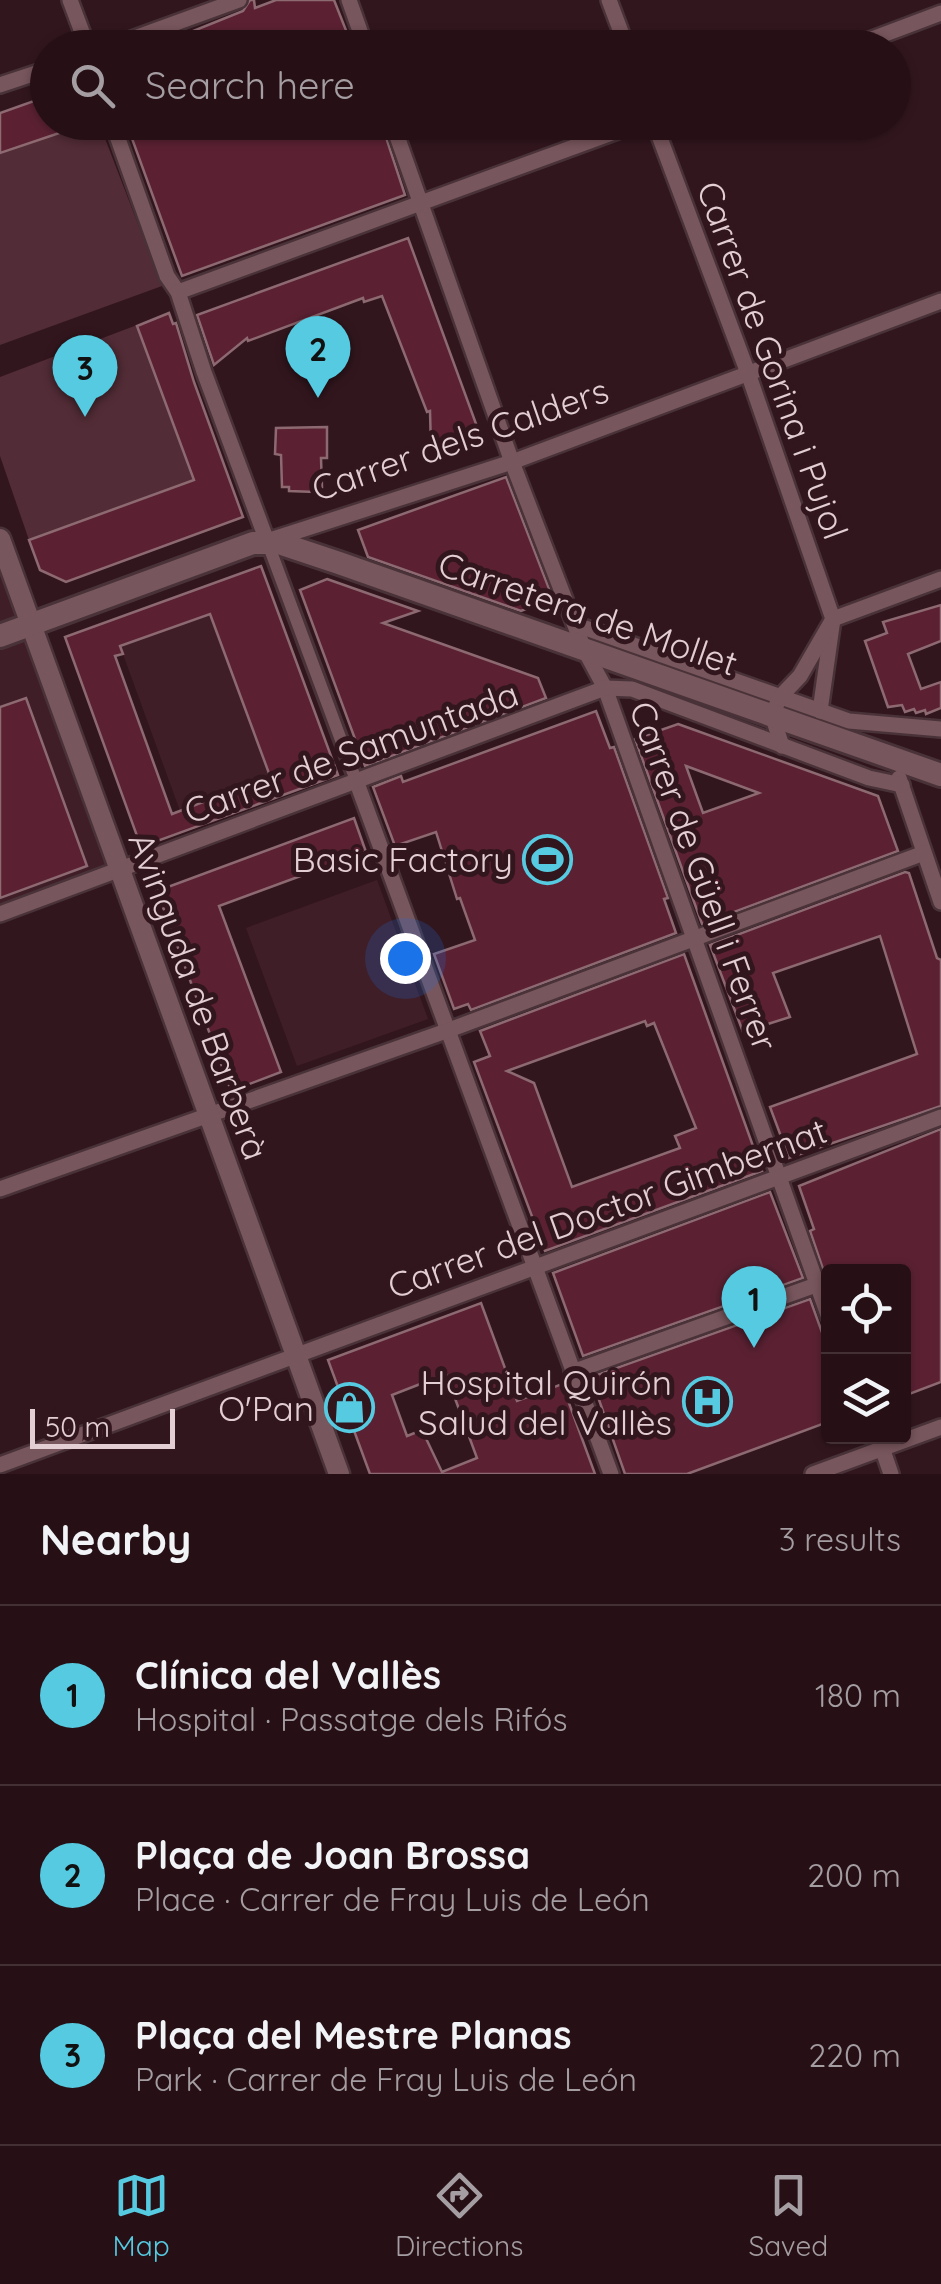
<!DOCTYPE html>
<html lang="en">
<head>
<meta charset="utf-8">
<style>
  body { margin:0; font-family:Quicksand,sans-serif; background:#321e23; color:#f1f3f6 }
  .controls { position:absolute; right:30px; bottom:30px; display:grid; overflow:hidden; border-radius:10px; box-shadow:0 2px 8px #0004 }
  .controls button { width:90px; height:90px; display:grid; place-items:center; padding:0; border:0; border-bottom:2px solid #423035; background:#261016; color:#f1f3f6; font:50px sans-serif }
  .scale { position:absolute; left:30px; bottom:25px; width:145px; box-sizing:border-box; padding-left:10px; border:5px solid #e3cfd3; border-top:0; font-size:28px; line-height:35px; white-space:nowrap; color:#e3cfd3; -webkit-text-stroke:8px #32161e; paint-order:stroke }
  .you { position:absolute; left:405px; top:958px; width:35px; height:35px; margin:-25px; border:8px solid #fff; border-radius:50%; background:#1a73e8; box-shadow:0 0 0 15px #1a73e833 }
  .badge { display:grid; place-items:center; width:65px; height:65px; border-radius:50%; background:#55cae0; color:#111; font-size:32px; font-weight:700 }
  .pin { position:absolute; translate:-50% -82px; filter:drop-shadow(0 2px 5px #0008) }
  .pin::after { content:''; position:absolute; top:52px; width:35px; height:30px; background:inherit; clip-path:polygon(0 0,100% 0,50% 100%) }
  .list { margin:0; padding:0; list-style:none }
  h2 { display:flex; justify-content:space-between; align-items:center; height:130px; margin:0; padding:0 40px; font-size:42px }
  h2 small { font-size:32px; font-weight:400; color:#a49da1 }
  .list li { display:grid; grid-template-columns:65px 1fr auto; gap:30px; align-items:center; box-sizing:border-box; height:180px; padding:0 40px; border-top:2px solid #423035 }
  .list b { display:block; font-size:38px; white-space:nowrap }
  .list p { margin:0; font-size:32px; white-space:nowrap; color:#a49da1 }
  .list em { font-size:32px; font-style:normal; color:#a49da1 }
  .icon { flex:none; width:55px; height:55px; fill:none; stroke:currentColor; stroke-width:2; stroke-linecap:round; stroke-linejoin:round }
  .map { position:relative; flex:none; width:941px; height:1474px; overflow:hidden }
  .search { position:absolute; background:#261016; box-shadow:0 2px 8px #0004; left:30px; right:30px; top:30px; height:110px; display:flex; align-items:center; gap:25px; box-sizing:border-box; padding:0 35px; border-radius:55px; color:#a49da1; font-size:38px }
  .sheet { height:670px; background:#261016 }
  nav { display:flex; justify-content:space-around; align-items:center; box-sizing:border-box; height:140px; border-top:2px solid #423035; background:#261016; font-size:28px; color:#a49da1 }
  nav a { display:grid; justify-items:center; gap:5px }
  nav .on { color:#55cae0 }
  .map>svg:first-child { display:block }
  .built { fill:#401e28 }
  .green { fill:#522c36 }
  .building { fill:#5b2133; stroke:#8d6a72; stroke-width:2.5; fill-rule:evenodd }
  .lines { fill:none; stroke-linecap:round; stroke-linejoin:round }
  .pedestrian-casing { stroke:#493339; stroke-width:18 }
  .minor-casing { stroke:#493339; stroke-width:20 }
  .tertiary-casing { stroke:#493339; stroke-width:25 }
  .secondary-casing { stroke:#493339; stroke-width:28 }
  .pedestrian { stroke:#78565d; stroke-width:12 }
  .minor { stroke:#78565d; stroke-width:15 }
  .tertiary { stroke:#78565d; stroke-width:20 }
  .secondary { stroke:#78565d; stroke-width:22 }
  .labels { text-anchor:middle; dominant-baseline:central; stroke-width:10; stroke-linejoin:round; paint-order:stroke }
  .street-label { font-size:35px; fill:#e3cfd3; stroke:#32161e }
  .poi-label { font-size:35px; fill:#e3cfd3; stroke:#32161e; text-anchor:end }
</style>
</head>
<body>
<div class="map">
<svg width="941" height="1474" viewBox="0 0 941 1474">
  <rect width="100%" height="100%" fill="#32161e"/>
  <g class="built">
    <polygon points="261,566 338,775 187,830 123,654 77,670 65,637"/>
    <polygon points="0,571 110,866 0,906"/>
    <polygon points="377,880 428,1019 297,1066 246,928"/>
  </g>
  <g class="green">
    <polygon points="91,123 99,123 162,286 0,345 0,153"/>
    <polygon points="137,325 193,480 29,540 0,456 0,377"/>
  </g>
  <g class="building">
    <polygon points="250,0 254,0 255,8 276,0 334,0 353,48 151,48 243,11"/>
    <polygon points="48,96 48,122 83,122 83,125 0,153 0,113"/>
    <polygon points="126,122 381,122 405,195 182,276"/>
    <polygon points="408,238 479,432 431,449 430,411 427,412 382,296 364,302 363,298 248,341 247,338 214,365 197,315"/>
    <polygon points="169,313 173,324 176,323 194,382 243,517 66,582 40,570 29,540 194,480 137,326"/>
    <polygon points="327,427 327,458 321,458 322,487 315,487 315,492 289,491 289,487 282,487 281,455 275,454 276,428"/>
    <polygon points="506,477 553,599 521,611 368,557 358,530"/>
    <path d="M261,566L338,775L141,847L65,637ZM210,614L270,776L172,814L115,656L123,654L120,646Z"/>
    <polygon points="327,579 418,611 383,623 538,678 546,698 365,766 300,590"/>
    <polygon points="941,605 941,641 908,654 921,689 941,682 941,708 926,714 925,710 916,713 914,709 905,712 902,705 888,707 865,641 887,633 883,622"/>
    <polygon points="26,698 87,866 0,898 0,707"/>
    <polygon points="596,711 610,748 614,747 668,898 664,899 676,933 471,1010 468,1004 454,1009 434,954 475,940 460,898 457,899 436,832 395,846 373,787 401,776 403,782"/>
    <path d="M678,724L878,796L898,851L702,924L635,739ZM686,766L759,793L703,813Z"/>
    <polygon points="354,818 366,852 219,906 281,1072 231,1091 157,891"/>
    <polygon points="905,872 909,873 937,958 941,960 941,1106 789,1158 770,1107 917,1054 880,936 773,973 790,1017 743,1032 710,945"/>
    <path d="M684,954L762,1171L545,1251L474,1062L490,1056L480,1031ZM645,1021L647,1026L654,1023L696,1128L675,1136L680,1148L572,1187L534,1083L507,1071Z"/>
    <polygon points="941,1129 941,1382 904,1396 904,1272 824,1272 810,1231 814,1229 799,1186"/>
    <polygon points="770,1192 803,1278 583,1356 553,1273"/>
    <polygon points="810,1299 828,1349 828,1422 687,1474 625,1474 591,1377"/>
    <path d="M481,1303L517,1401L562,1384L595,1474H370L328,1360ZM446,1374L477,1458L442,1472L422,1430L407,1436L392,1395Z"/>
  </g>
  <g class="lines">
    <defs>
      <polyline id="pedestrian" points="267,541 357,783"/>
      <g id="minor">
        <polyline points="70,0 88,48"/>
        <polyline points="349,0 366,48"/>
        <polyline points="609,0 627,48"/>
        <polyline points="107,48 239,0"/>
        <polyline points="848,48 941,13"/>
        <polyline points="0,85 48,69"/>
        <polyline points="112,122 167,276 178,292 204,372 267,541 512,462 941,301"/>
        <polyline points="392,122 512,462 584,649 605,688 828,1315"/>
        <polyline points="654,122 748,373 833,619 820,711"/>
        <polyline points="178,292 642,122"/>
        <polyline points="577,625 849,721 941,729"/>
        <polyline points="782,746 772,715 780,697 800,676 833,619 941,579"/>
        <polyline points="899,778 941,902"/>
        <polyline points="357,783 611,1474"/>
        <polyline points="0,914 605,688 632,689 869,778 902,785"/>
        <polyline points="0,1189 449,1030 924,853"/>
        <polyline points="572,1372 816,1285"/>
        <polyline points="878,1436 891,1474"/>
        <polyline points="0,1465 941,1117"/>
        <polyline points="813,1474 941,1427"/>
      </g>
      <polyline id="tertiary" points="0,539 339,1474"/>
      <polyline id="secondary" points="0,636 253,543 279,543 339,563 941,775"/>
    </defs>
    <use href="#pedestrian" class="pedestrian-casing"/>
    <use href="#minor" class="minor-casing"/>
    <use href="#tertiary" class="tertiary-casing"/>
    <use href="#secondary" class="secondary-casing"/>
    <use href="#pedestrian" class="pedestrian"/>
    <use href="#minor" class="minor"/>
    <use href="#tertiary" class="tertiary"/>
    <use href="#secondary" class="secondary"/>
  </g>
  <defs>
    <symbol id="stadium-ring" viewBox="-11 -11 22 22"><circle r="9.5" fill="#32161e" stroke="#55cae0" stroke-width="1.5"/><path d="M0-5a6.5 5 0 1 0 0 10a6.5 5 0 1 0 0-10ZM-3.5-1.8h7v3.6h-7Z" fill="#55cae0"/></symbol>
    <symbol id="hospital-ring" viewBox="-11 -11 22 22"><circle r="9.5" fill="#32161e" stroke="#55cae0" stroke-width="1.5"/><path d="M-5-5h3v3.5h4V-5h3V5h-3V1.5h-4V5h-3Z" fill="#55cae0"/></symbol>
    <symbol id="shop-ring" viewBox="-11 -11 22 22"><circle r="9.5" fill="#32161e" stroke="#55cae0" stroke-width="1.5"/><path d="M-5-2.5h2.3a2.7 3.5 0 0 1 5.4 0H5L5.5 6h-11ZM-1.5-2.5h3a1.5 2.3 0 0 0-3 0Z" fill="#55cae0"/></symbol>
  </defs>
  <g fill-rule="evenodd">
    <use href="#stadium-ring" x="520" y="832" width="55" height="55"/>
    <use href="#hospital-ring" x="680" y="1374" width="55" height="55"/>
    <use href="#shop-ring" x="322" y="1380" width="55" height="55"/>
  </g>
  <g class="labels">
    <g class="street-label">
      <text transform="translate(773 360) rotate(70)">Carrer de Gorina i Pujol</text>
      <text transform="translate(460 439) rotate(-19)">Carrer dels Calders</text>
      <text transform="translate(588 613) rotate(19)">Carretera de Mollet</text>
      <text transform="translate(351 752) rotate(-20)">Carrer de Samuntada</text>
      <text transform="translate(704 876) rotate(70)">Carrer de Güell i Ferrer</text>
      <text transform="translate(199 996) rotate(70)">Avinguda de Barberà</text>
      <text transform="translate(607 1208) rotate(-20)">Carrer del Doctor Gimbernat</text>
    </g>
    <g class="poi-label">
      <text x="513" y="859">Basic Factory</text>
      <text x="672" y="1382">Hospital Quirón<tspan x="672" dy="40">Salud del Vallès</tspan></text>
      <text x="314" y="1408">O'Pan</text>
    </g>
  </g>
</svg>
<div class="controls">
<button><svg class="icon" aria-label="locate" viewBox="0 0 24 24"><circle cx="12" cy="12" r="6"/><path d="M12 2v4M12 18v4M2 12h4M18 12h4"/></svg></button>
<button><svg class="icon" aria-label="layers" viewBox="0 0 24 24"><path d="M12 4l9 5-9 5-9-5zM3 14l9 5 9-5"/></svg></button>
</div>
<div class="scale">50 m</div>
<div class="you"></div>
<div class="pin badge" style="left:754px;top:1348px">1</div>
<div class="pin badge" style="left:318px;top:398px">2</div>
<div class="pin badge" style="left:85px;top:417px">3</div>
<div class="search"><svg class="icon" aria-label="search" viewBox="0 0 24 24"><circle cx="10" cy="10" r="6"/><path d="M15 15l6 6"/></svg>Search here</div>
</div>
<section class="sheet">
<h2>Nearby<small>3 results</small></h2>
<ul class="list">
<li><span class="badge">1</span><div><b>Clínica del Vallès</b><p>Hospital · Passatge dels Rifós</p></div><em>180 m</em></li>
<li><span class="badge">2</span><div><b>Plaça de Joan Brossa</b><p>Place · Carrer de Fray Luis de León</p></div><em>200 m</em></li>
<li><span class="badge">3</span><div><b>Plaça del Mestre Planas</b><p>Park · Carrer de Fray Luis de León</p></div><em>220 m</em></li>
</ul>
</section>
<nav>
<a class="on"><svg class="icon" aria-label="map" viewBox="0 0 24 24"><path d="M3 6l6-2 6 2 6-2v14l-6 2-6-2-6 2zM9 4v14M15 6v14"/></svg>Map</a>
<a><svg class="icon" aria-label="directions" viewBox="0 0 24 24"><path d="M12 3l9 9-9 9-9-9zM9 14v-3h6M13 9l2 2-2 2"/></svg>Directions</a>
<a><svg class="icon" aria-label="saved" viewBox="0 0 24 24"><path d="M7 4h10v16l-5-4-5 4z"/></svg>Saved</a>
</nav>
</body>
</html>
